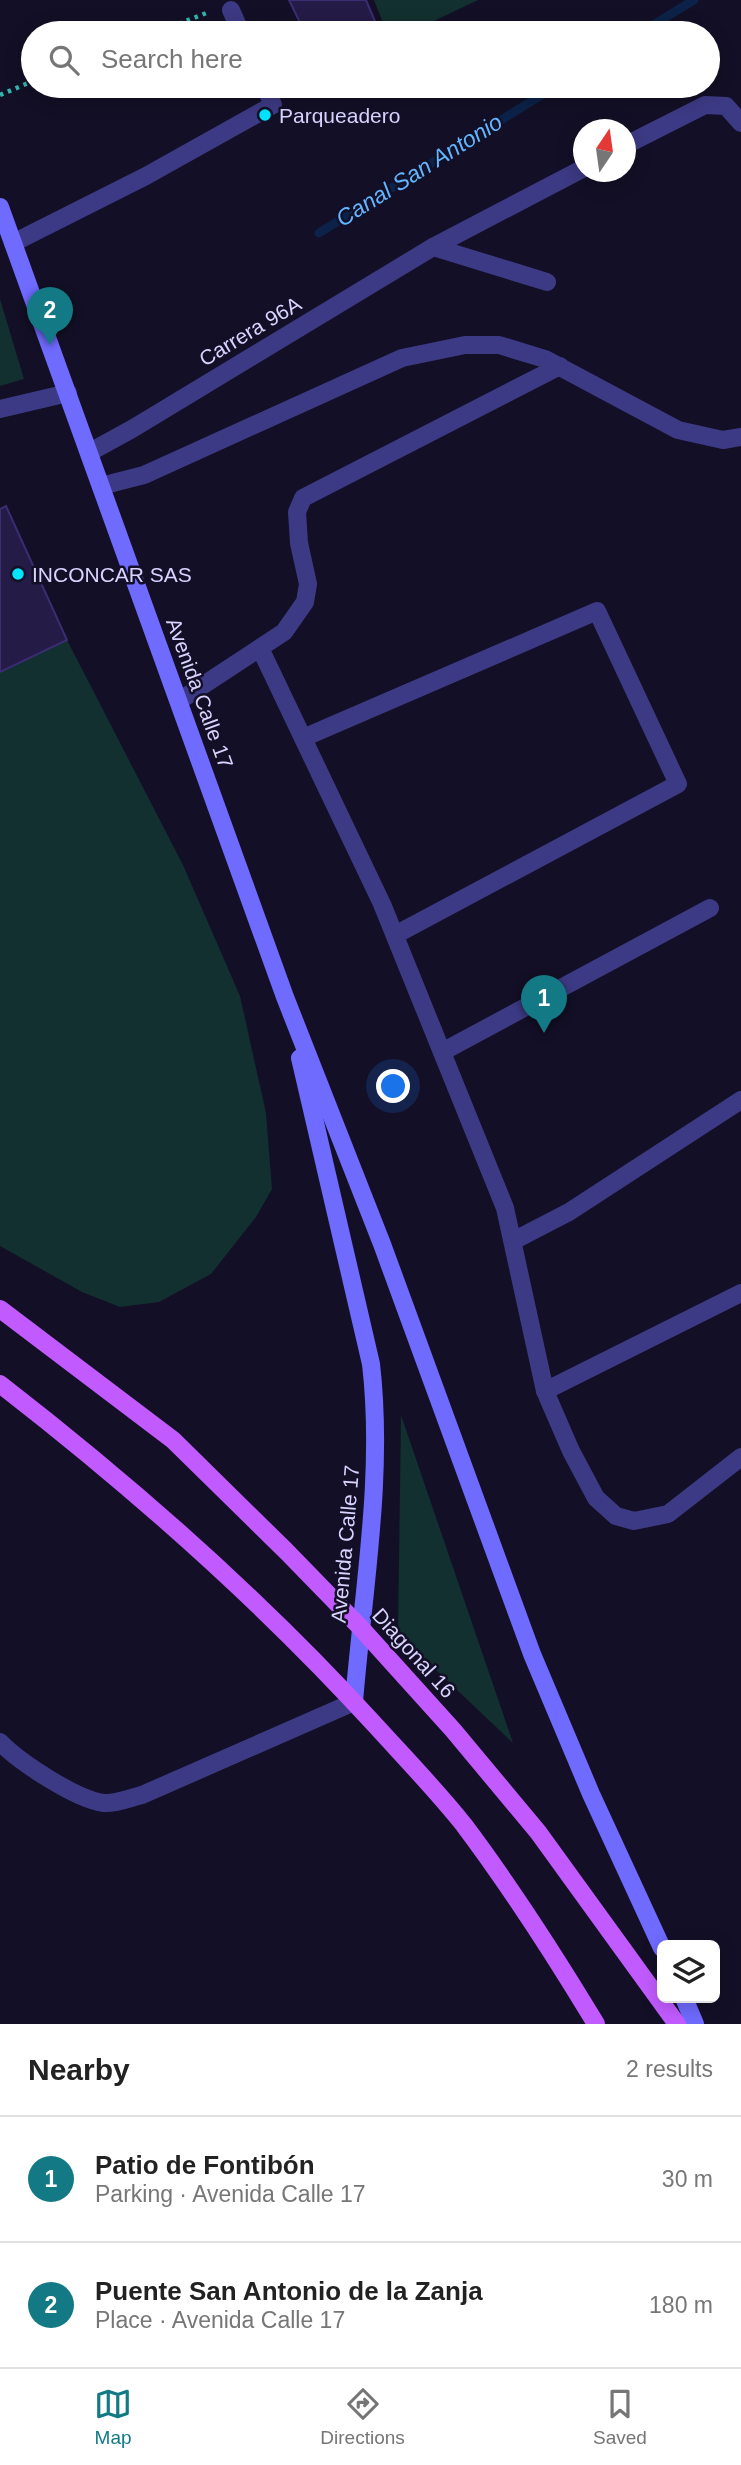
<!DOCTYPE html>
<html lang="en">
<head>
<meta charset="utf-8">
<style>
  body { margin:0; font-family:Helvetica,sans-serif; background:#f2f2f2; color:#222 }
  .controls { position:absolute; right:21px; bottom:21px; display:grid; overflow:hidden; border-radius:10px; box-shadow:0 4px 18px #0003 }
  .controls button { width:63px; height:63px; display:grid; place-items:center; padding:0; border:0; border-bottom:2px solid #e0e0e0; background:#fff; color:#222; font:35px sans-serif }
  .compass { position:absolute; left:573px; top:119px; width:63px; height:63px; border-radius:50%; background:#fff; box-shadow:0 4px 18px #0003; rotate:13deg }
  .you { position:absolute; left:394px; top:1087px; width:24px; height:24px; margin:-18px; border:5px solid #fff; border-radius:50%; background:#1a73e8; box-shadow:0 0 0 10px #1a73e833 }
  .badge { display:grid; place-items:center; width:46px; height:46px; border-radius:50%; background:#137a85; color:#fff; font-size:23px; font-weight:700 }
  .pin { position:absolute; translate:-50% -58px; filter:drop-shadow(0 2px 4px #0008) }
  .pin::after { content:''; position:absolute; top:37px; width:24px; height:21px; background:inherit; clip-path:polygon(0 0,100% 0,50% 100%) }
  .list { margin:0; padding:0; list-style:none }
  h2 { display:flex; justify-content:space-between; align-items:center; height:91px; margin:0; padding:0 28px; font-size:30px }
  h2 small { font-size:23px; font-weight:400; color:#767676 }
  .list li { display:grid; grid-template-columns:46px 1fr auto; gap:21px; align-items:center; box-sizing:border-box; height:126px; padding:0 28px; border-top:2px solid #e0e0e0 }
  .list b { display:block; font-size:26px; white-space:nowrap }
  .list p { margin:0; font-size:23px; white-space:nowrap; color:#767676 }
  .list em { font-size:23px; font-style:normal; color:#767676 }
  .icon { flex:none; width:38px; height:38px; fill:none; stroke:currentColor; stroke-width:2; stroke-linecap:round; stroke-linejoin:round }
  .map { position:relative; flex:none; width:741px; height:2024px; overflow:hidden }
  .search { position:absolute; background:#fff; box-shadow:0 4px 18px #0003; left:21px; right:21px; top:21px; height:77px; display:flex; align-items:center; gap:18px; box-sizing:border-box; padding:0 24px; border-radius:38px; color:#767676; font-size:26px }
  .sheet { height:343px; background:#fff }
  nav { display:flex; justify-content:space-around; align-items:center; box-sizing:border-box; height:98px; border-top:2px solid #e0e0e0; background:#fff; font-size:19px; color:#767676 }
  nav a { display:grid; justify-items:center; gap:4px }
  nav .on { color:#137a85 }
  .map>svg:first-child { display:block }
  .green { fill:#12302f }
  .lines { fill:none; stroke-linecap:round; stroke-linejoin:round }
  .stream { stroke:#0c2248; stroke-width:9 }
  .building { fill:#241b47; stroke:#3b2d73; stroke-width:2 }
  .path { stroke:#2fb8b0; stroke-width:4.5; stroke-dasharray:3.5 5; stroke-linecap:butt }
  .service { stroke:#3d3a85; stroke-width:18 }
  .secondary { stroke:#6f6bff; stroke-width:18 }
  .primary { stroke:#c25bff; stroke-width:18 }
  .poi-dot { fill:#00e5ff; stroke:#130f26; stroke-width:2.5 }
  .labels { text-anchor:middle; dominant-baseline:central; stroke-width:5; stroke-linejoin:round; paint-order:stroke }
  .poi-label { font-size:21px; fill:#d9d4ff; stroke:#130f26; text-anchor:start }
  .street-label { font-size:21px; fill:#d9d4ff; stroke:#130f26 }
  .water-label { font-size:23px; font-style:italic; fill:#62b6ff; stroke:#130f26 }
</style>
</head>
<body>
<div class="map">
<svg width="741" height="2024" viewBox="0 0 741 2024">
  <rect width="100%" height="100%" fill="#130f26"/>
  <g class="green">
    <polygon points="374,0 478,0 409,33 387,33"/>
    <polygon points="0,299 24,379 0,386"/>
    <polygon points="67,640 183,865 240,996 266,1113 272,1189 256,1217 211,1274 159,1302 120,1307 82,1292 0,1246 0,672"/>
    <polygon points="401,1415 513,1743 398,1634"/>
  </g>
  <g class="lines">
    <g class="stream">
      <polyline points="640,33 694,0"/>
      <polyline points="319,233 556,86"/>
    </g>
  </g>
  <g class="building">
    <polygon points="289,0 366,0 380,33 305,33"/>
    <polygon points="6,506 67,640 0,672 0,509"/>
  </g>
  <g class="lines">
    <g class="path">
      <polyline points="155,33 209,12"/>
      <polyline points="0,95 33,81"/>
    </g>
    <g class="service">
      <polyline points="231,10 241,33"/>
      <polyline points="626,145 705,105 726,106 741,123"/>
      <polyline points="13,243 146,176 273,105 265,86"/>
      <polyline points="433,247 547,282"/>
      <polyline points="0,409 68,393"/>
      <polyline points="90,452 132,429 433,247 584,168"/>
      <polyline points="101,486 144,475 402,358 465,345 499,345 545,359 678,430 723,440 741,437"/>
      <polyline points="260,648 382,904 505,1208 545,1391 571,1451 596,1498 616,1516 634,1521 668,1514 741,1457"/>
      <polyline points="179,701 284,632 305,602 308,584 299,543 297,512 303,498 560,366"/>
      <polyline points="303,738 597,611 678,784 395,935"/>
      <polyline points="442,1052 710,908"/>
      <polyline points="513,1241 569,1212 741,1100"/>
      <polyline points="545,1391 741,1293"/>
      <path d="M0,1742C19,1762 77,1800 104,1803C116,1804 130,1798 142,1795L354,1702"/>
    </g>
    <g class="secondary">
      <polyline points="0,207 285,997 382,1244 532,1654 591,1794 662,1948"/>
      <path d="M300,1058L371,1364C384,1476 363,1590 354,1702"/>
      <polyline points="684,1998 695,2024"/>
    </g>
    <g class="primary">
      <polyline points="0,1309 173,1440 286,1551 360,1627 453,1730 538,1832 677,2024"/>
      <path d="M0,1384C133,1487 262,1601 376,1726C406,1759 437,1791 464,1825C512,1889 555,1956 596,2024"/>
    </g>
  </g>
  <g class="poi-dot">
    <circle cx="265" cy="115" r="7"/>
    <circle cx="18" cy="574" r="7"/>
  </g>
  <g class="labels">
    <g class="poi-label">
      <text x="279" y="115">Parqueadero</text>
      <text x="32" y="574">INCONCAR SAS</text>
    </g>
    <g class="street-label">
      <text transform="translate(250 331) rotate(-31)">Carrera 96A</text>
      <text transform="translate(200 693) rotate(70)">Avenida Calle 17</text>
      <text transform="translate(345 1544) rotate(-85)">Avenida Calle 17</text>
      <text transform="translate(414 1653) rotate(48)">Diagonal 16</text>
    </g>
    <g class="water-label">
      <text transform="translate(419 170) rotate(-32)">Canal San Antonio</text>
    </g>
  </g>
</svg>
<div class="controls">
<button><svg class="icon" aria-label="layers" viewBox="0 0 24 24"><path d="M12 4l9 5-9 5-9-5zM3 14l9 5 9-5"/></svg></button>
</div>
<svg class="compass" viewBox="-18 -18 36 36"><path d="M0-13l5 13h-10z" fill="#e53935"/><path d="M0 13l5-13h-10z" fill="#767676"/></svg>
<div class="you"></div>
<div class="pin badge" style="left:544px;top:1033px">1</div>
<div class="pin badge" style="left:50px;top:345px">2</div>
<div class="search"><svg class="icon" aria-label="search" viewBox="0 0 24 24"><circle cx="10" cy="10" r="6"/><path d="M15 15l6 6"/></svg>Search here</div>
</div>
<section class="sheet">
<h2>Nearby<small>2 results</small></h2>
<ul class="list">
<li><span class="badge">1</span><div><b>Patio de Fontibón</b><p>Parking · Avenida Calle 17</p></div><em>30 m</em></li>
<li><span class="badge">2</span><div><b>Puente San Antonio de la Zanja</b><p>Place · Avenida Calle 17</p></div><em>180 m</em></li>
</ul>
</section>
<nav>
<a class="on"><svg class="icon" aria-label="map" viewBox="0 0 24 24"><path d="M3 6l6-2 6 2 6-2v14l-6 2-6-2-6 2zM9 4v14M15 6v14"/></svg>Map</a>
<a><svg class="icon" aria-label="directions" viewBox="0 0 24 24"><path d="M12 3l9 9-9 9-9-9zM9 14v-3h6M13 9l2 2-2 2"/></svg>Directions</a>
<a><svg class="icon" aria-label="saved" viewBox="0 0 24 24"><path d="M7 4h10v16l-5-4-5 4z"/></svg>Saved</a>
</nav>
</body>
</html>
